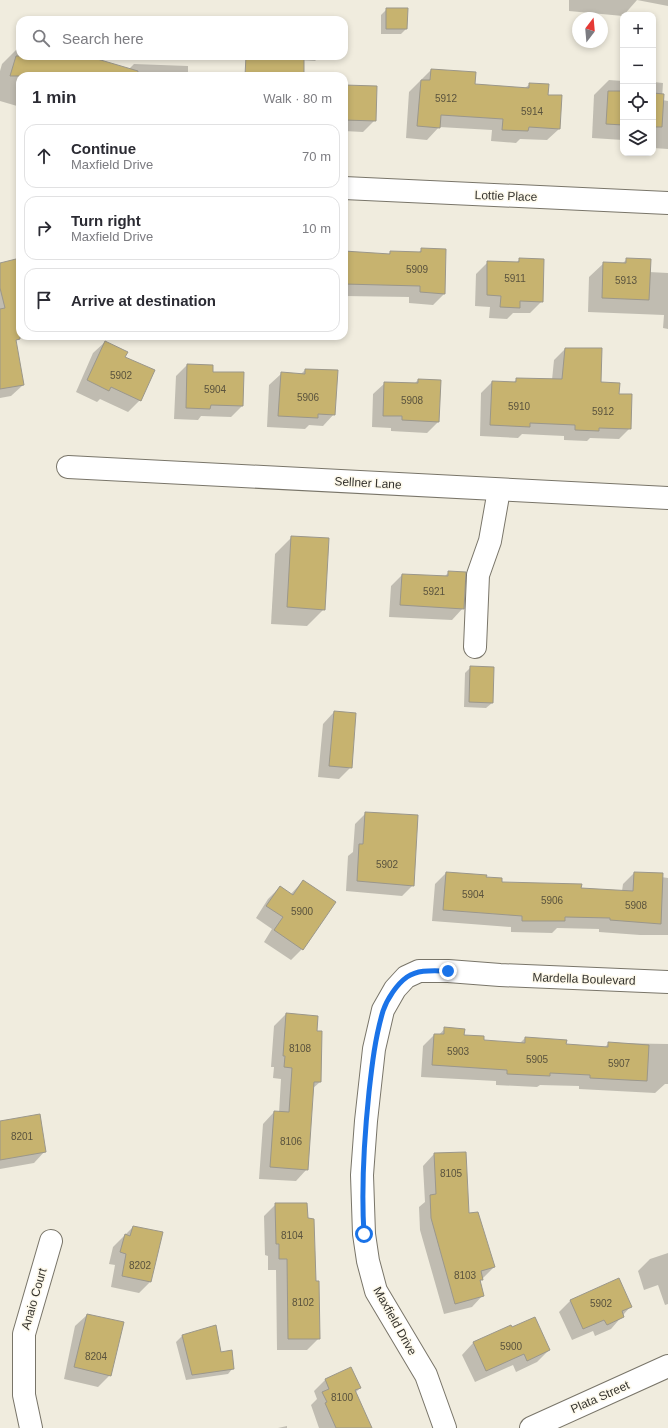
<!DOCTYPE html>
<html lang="en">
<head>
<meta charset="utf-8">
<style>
  body { margin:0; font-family:Arial,sans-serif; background:#f2f2f3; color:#2b2b33 }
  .controls { position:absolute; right:12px; top:12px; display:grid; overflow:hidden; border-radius:8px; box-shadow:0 2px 6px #0003 }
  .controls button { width:36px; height:36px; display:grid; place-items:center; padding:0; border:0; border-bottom:1px solid #e1e1e2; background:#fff; color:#2b2b33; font:20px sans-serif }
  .compass { position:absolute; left:572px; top:12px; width:36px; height:36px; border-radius:50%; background:#fff; box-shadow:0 2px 6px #0003; rotate:16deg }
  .stop { position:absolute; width:12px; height:12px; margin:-9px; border:3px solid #1a73e8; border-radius:50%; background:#fff }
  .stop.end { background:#1a73e8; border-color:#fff; box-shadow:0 1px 4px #0008 }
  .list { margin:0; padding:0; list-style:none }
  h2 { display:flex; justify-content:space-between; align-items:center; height:52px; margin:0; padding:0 16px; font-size:17px }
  h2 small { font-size:13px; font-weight:400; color:#7c7c81 }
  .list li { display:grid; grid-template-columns:26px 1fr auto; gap:12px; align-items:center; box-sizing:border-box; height:64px; margin:0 8px 8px; padding:0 8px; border:1px solid #e1e1e2; border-radius:12px }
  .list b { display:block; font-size:15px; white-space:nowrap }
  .list p { margin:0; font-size:13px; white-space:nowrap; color:#7c7c81 }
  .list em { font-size:13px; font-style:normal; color:#7c7c81 }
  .icon { flex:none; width:22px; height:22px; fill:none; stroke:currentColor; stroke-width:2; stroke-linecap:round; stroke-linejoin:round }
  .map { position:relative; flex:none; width:668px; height:1428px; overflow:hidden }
  .search { position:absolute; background:#fff; box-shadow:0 2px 6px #0003; left:16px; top:16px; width:332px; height:44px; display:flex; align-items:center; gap:10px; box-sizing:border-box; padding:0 14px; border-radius:12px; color:#7c7c81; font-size:15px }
  .panel { position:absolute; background:#fff; box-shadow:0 2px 6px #0003; left:16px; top:72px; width:332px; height:268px; border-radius:12px }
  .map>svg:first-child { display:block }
  .shadow { fill:#0003 }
  .building { fill:#c7b36f; stroke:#9b978b }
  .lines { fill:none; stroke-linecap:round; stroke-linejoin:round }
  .minor-casing { stroke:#797569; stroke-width:24 }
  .minor { stroke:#fff; stroke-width:22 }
  .route { stroke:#1a73e8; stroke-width:5 }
  .labels { text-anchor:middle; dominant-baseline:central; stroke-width:3; stroke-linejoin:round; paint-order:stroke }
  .number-label { font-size:10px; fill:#5a533e }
  .street-label { font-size:12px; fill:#35332e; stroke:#fdf9eb }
</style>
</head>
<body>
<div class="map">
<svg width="668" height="1428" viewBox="0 0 668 1428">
  <rect width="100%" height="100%" fill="#f0ecde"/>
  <g class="shadow">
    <polygon points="564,0 668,0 668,6 637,0 623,16 569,11 569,0"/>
    <polygon points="387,9 406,29 401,34 381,34 381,15"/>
    <polygon points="19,47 20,56 80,56 129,69 134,64 188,66 188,76 20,76 20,103 17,106 0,101 0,71 2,64"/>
    <polygon points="261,56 320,56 315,61 261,58"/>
    <polygon points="431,70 474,85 525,88 530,84 547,96 559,129 547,140 520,139 516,143 491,141 492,130 439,127 427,140 406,138 409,92"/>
    <polygon points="609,80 623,81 623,140 592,138 594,95"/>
    <polygon points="653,82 663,83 662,100 668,101 668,149 653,148"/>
    <polygon points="344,86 375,120 363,132 344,131"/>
    <polygon points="422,249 444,294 433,305 409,303 409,297 344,296 344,252 388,255 390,252 418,253"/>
    <polygon points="20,259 20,317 0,322 0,264"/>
    <polygon points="520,259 542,301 530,313 513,313 507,319 489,318 490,307 475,306 476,274 488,262 516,263"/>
    <polygon points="627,259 649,272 668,273 668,329 663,328 664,315 588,312 589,277 604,263 622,264"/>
    <polygon points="105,342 124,357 140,400 128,412 100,399 97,402 76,392 93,353"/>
    <polygon points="0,345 23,385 11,396 0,398"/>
    <polygon points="565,349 601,349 600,383 618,395 630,428 619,439 590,438 587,441 564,440 564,436 522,434 518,438 480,436 481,393 492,382 513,383 517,379 552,380 554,360"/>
    <polygon points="187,365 212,373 242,406 231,417 201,416 198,420 174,419 176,376"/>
    <polygon points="305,370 334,414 323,426 309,425 305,429 267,427 269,385 281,374 301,374"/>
    <polygon points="418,380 438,422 427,433 391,431 391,428 372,427 373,394 385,383 414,384"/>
    <polygon points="292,537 324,609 307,626 271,624 275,554"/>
    <polygon points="449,572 463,608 452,620 389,617 391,586 402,575 444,577"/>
    <polygon points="471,667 492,703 486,708 464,707 465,673"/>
    <polygon points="334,712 351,767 339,779 318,777 323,724"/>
    <polygon points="366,813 413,885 402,896 346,891 348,856 353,852 355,824"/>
    <polygon points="446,873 485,878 501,883 622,891 623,884 634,873 668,878 668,935 640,935 599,932 599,929 557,928 552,933 511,932 511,927 432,921 435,884"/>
    <polygon points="303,881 302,949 291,960 264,942 272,929 256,918 268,899 280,887 290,895"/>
    <polygon points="286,1014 316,1032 320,1082 312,1089 307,1169 296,1181 259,1179 263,1124 274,1112 279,1113 281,1079 273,1078 274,1067 271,1067 274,1026"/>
    <polygon points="445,1028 483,1041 520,1043 525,1038 565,1045 605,1047 609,1043 668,1044 668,1084 665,1084 655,1093 579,1089 579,1086 540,1085 537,1087 496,1085 496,1081 421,1077 423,1046 434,1035 439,1035"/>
    <polygon points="0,1122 45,1151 34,1163 0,1169"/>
    <polygon points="434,1154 468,1214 494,1267 479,1282 483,1295 472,1307 444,1314 420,1230 419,1207 425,1202 423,1166"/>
    <polygon points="276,1204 319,1338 307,1350 277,1350 276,1270 268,1270 268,1256 265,1255 264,1216"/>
    <polygon points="133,1227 150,1282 139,1293 111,1287 115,1265 109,1264 113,1247"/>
    <polygon points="668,1253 668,1304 665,1305 658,1285 644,1290 638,1271 650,1259"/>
    <polygon points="571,1300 630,1307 611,1329 595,1336 593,1331 572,1340 559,1312"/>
    <polygon points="87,1315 110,1375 98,1387 64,1379 75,1326"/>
    <polygon points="216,1326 220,1353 233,1368 228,1374 186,1380 176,1342 182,1336"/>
    <polygon points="510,1326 549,1350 537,1362 516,1372 513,1365 475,1382 462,1355 473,1343"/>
    <polygon points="325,1380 360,1388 355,1393 371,1428 319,1428 311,1405 317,1399 314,1391"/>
    <polygon points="287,1426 287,1428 278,1428"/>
  </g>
  <g class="building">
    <polygon points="386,8 408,8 407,29 386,29"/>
    <polygon points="16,56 87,56 138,71 137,76 10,76"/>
    <polygon points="246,56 304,56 304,76 245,76"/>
    <polygon points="431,69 476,72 475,84 529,88 529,83 549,84 548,95 562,95 560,129 529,127 528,131 502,130 503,119 441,115 440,128 417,126 421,80 430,80"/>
    <polygon points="344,85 377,86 376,121 344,120"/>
    <polygon points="608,91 623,91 623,125 606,124"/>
    <polygon points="653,93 664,94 662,127 653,127"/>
    <polygon points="421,248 446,249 445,294 420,292 420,286 344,284 344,251 390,254 390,251 421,252"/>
    <polygon points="20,258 20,339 16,340 24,385 0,389 0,309 5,308 0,288 0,263"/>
    <polygon points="519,258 544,259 543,302 520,301 520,308 500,307 501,296 487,295 487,261 519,262"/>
    <polygon points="626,258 651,259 649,300 602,298 603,262 626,263"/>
    <polygon points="105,341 128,352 125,357 155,370 141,401 111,387 109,391 87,380"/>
    <polygon points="565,348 602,348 601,382 620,383 619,394 632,394 631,429 599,428 599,431 575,430 575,425 530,423 530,427 490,425 492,381 516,382 516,378 562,379"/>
    <polygon points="187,364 213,365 213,372 244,372 243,406 211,405 210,409 186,408"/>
    <polygon points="305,369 338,370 335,415 318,414 318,418 278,416 281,372 305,374"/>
    <polygon points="418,379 441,380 439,422 402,420 402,416 383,416 384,382 418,383"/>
    <polygon points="291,536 329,538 325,610 287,607"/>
    <polygon points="448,571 466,572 464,609 400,605 402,574 448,576"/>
    <polygon points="470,666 494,667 493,703 469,702"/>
    <polygon points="334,711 356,713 352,768 329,766"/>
    <polygon points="365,812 418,815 414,886 357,881 359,844 363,844"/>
    <polygon points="446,872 487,875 486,877 502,878 502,882 582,884 581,888 633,891 634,872 663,873 661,924 610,920 610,918 565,917 565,921 522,921 522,916 443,910"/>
    <polygon points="303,880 336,902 303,950 274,930 283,917 266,906 280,886 293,895"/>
    <polygon points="286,1013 318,1016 317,1031 322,1031 321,1082 314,1082 308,1170 270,1167 274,1111 289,1112 292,1068 284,1067 285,1056 283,1056"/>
    <polygon points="444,1027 465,1029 464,1035 484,1036 484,1040 525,1043 525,1037 567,1040 566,1044 608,1047 608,1042 649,1045 647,1081 590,1078 590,1075 550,1073 550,1076 507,1074 507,1070 432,1065 434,1034 444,1034"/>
    <polygon points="40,1114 46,1152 0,1160 0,1121"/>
    <polygon points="466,1152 469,1213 478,1212 495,1267 481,1271 483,1280 480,1280 484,1296 455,1304 431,1218 430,1195 436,1194 434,1153"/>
    <polygon points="275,1203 307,1203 308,1218 314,1219 316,1281 319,1281 320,1339 288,1339 287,1259 279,1259 279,1244 276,1244"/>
    <polygon points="133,1226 163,1232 151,1282 122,1276 126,1254 120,1252 125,1234 130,1236"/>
    <polygon points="619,1278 632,1307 622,1311 624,1317 607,1325 604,1320 583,1329 570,1300"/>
    <polygon points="87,1314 124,1322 111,1376 74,1367"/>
    <polygon points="535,1317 550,1350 527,1361 524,1354 486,1371 473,1342 511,1325 512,1327"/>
    <polygon points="216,1325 221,1352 232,1350 234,1369 192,1375 182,1335"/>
    <polygon points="351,1367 361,1388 355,1390 372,1428 336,1428 325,1403 327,1402 322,1392 329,1389 325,1379"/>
  </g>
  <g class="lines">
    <defs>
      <g id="minor">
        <polyline points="344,188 668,203"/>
        <polyline points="68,467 668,498"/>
        <polyline points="475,647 478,575 490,541 499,490"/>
        <polyline points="31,1428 24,1395 24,1334 51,1241"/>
        <polyline points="445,1428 426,1375 376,1291 368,1261 364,1234 362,1175 366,1121 374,1049 383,1010 395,989 406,977 419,971 448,971 500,975 668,982"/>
        <polyline points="531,1428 668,1366"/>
      </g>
    </defs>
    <use href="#minor" class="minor-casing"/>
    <use href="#minor" class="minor"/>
  </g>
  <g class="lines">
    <path class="route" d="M364,1234C361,1187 364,1140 369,1092C372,1065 375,1038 383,1011C387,999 397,984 407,977C419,969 434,971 448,971"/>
  </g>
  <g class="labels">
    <g class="number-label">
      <text x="446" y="98">5912</text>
      <text x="532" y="111">5914</text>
      <text x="417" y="269">5909</text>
      <text x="515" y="278">5911</text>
      <text x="626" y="280">5913</text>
      <text x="121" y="375">5902</text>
      <text x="215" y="389">5904</text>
      <text x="308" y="397">5906</text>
      <text x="412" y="400">5908</text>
      <text x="519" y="406">5910</text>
      <text x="603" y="411">5912</text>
      <text x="434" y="591">5921</text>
      <text x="387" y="864">5902</text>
      <text x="473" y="894">5904</text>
      <text x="552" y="900">5906</text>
      <text x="636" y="905">5908</text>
      <text x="302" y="911">5900</text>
      <text x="300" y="1048">8108</text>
      <text x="458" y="1051">5903</text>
      <text x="537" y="1059">5905</text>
      <text x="619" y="1063">5907</text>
      <text x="22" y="1136">8201</text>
      <text x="291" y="1141">8106</text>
      <text x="451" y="1173">8105</text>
      <text x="292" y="1235">8104</text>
      <text x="140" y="1265">8202</text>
      <text x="465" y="1275">8103</text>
      <text x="303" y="1302">8102</text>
      <text x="601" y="1303">5902</text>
      <text x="511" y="1346">5900</text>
      <text x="96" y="1356">8204</text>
      <text x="342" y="1397">8100</text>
    </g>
    <g class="street-label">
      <text transform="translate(506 196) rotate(2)">Lottie Place</text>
      <text transform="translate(368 483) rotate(3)">Sellner Lane</text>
      <text transform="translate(584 979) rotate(2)">Mardella Boulevard</text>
      <text transform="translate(34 1299) rotate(-74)">Anaio Court</text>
      <text transform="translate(395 1321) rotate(61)">Maxfield Drive</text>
      <text transform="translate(600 1397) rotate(-24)">Plata Street</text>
    </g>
  </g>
</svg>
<div class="controls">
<button>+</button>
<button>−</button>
<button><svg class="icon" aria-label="locate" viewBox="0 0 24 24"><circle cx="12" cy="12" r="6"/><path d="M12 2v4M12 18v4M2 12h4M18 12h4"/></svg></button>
<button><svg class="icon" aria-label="layers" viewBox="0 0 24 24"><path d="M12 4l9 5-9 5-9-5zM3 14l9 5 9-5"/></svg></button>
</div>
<svg class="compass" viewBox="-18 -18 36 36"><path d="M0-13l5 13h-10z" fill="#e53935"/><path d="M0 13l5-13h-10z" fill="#7c7c81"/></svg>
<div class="stop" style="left:364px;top:1234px"></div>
<div class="stop end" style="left:448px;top:971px"></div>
<div class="search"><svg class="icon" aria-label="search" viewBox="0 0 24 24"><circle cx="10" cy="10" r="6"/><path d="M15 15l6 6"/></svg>Search here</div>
<section class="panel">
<h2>1 min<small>Walk · 80 m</small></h2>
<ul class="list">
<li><svg class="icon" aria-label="ahead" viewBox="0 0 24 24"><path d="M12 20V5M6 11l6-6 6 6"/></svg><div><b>Continue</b><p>Maxfield Drive</p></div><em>70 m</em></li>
<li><svg class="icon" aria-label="right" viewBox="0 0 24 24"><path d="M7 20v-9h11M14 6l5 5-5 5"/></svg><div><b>Turn right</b><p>Maxfield Drive</p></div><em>10 m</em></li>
<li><svg class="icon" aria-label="arrive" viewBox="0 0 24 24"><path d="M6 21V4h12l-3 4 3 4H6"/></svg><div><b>Arrive at destination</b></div></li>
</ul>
</section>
</div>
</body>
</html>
